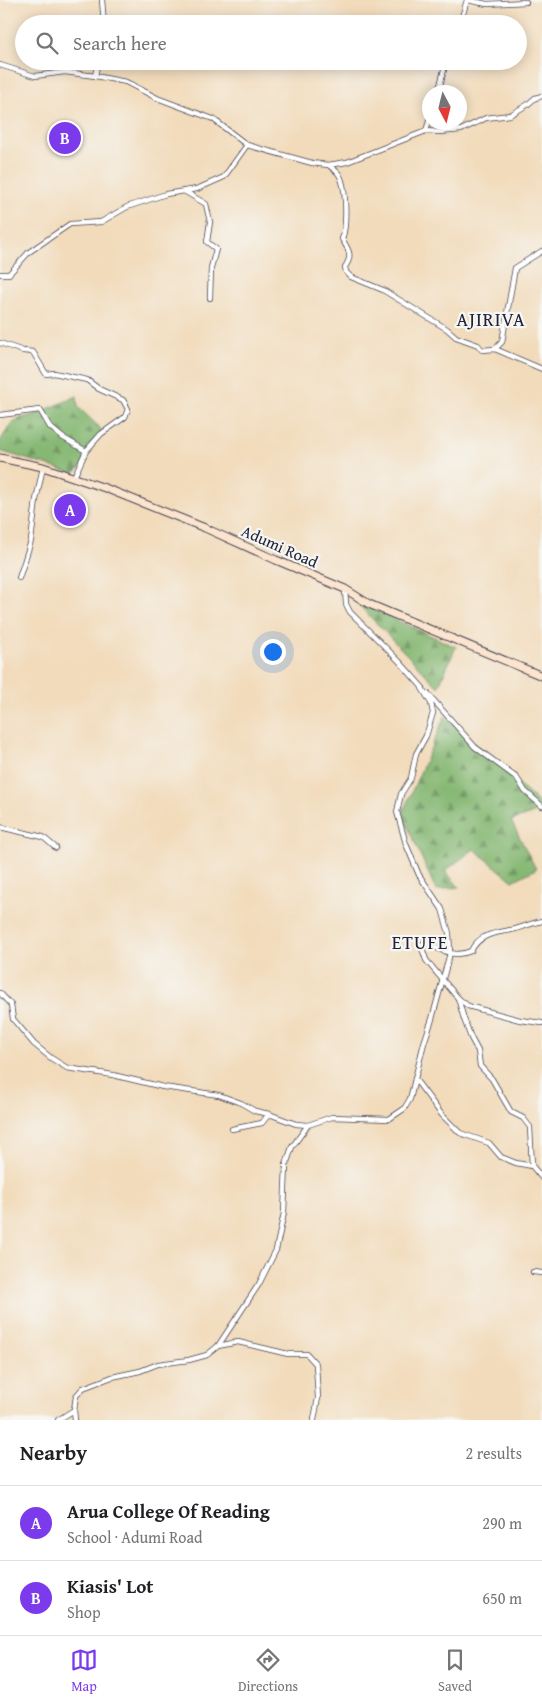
<!DOCTYPE html>
<html lang="en">
<head>
<meta charset="utf-8">
<style>
  body { margin:0; font-family:"Gentium Book Plus",serif; background:#f2f2f2; color:#202124 }
  .compass { position:absolute; left:422px; top:85px; width:45px; height:45px; border-radius:50%; background:#fff; box-shadow:0 2px 12px #0003; rotate:173deg }
  .you { position:absolute; left:272px; top:651px; width:18px; height:18px; margin:-12px; border:4px solid #fff; border-radius:50%; background:#1a73e8; box-shadow:0 0 0 8px #1a73e833 }
  .badge { display:grid; place-items:center; width:32px; height:32px; border-radius:50%; background:#7c3aed; color:#fff; font-size:16px; font-weight:700 }
  .pin { position:absolute; translate:-50% -50%; border:2px solid #fff; box-shadow:0 1px 5px #0006 }
  .list { margin:0; padding:0; list-style:none }
  h2 { display:flex; justify-content:space-between; align-items:center; height:65px; margin:0; padding:0 20px; font-size:21px }
  h2 small { font-size:16px; font-weight:400; color:#757577 }
  .list li { display:grid; grid-template-columns:32px 1fr auto; gap:15px; align-items:center; box-sizing:border-box; height:75px; padding:0 20px; border-top:1px solid #e0e0e0 }
  .list b { display:block; font-size:19px; white-space:nowrap }
  .list p { margin:0; font-size:16px; white-space:nowrap; color:#757577 }
  .list em { font-size:16px; font-style:normal; color:#757577 }
  .icon { flex:none; width:28px; height:28px; fill:none; stroke:currentColor; stroke-width:2; stroke-linecap:round; stroke-linejoin:round }
  .map { position:relative; flex:none; width:542px; height:1420px; overflow:hidden }
  .search { position:absolute; background:#fff; box-shadow:0 2px 12px #0003; left:15px; right:15px; top:15px; height:55px; display:flex; align-items:center; gap:12px; box-sizing:border-box; padding:0 18px; border-radius:28px; color:#757577; font-size:19px }
  .sheet { height:215px; background:#fff }
  nav { display:flex; justify-content:space-around; align-items:center; box-sizing:border-box; height:70px; border-top:1px solid #e0e0e0; background:#fff; font-size:14px; color:#757577 }
  nav a { display:grid; justify-items:center; gap:2px }
  nav .on { color:#7c3aed }
  .map>svg:first-child { display:block }
  .forest { fill:url(#forest-firs); stroke:#546d57 }
  .lines { fill:none; stroke-linecap:round; stroke-linejoin:round }
  .street-casing { stroke:#413e4e; stroke-width:6 }
  .secondary-casing { stroke:#413e4e; stroke-width:9 }
  .street { stroke:#fff; stroke-width:4.5 }
  .secondary { stroke:#fce5cf; stroke-width:7 }
  .labels { text-anchor:middle; dominant-baseline:central; stroke-width:4.5; stroke-linejoin:round; paint-order:stroke }
  .street-label { font-size:16px; fill:#22223b; stroke:#f6f6f2 }
  .quarter-label { font-size:19px; letter-spacing:1px; fill:#22223b; stroke:#f6f6f2 }
</style>
</head>
<body>
<div class="map">
<svg width="542" height="1420" viewBox="0 0 542 1420">
  <defs>
    <pattern id="forest-firs" width="22" height="20" patternUnits="userSpaceOnUse" patternTransform="scale(1.25)"><rect width="22" height="20" fill="#86b873"/><path d="M5 1l3.5 6h-7zM16 11l3.5 6h-7z" fill="#6d9560"/></pattern>
  </defs>
  <rect width="100%" height="100%" fill="#f6f6f2"/>
  <filter id="ink" filterUnits="userSpaceOnUse"><feTurbulence type="fractalNoise" baseFrequency=".02" numOctaves="2"/><feDisplacementMap in="SourceGraphic" scale="10" xChannelSelector="R" yChannelSelector="G"/><feConvolveMatrix kernelMatrix="1 2 1 2 8 2 1 2 1" color-interpolation-filters="sRGB"/></filter>
  <filter id="wash" filterUnits="userSpaceOnUse"><feTurbulence type="fractalNoise" baseFrequency=".0096" numOctaves="4" result="noise"/><feDisplacementMap in="SourceGraphic" scale="20" xChannelSelector="R" yChannelSelector="G"/><feGaussianBlur stdDeviation="1.12" result="paint"/><feColorMatrix in="noise" values="0 0 0 0 0 0 0 0 0 0 0 0 0 0 0 0 0 1.4 0 .05"/><feComposite in="paint" operator="in"/></filter>
  <g filter="url(#wash)">
    <rect width="100%" height="100%" fill="#f2dbbb"/>
    <g class="forest">
      <path d="M77,396L78,407L102,430L101,436L88,446C85,457 84,469 72,473L0,451V442L9,426L19,419L37,414Z"/>
      <polygon points="356,602 456,647 438,687"/>
      <polygon points="445,716 542,806 542,810 511,821 536,869 513,881 474,849 445,871 459,887 436,890 402,814"/>
    </g>
  </g>
  <g filter="url(#ink)">
    <g class="lines">
      <defs>
        <g id="street">
          <polyline points="102,0 104,24"/>
          <polyline points="467,0 487,4 526,2"/>
          <polyline points="460,24 467,0"/>
          <polyline points="0,65 35,76 65,72 95,76 126,82 157,98 213,119 247,145 312,163 328,165 347,162 426,131 440,132 461,130 486,118 510,115 527,105 535,98 542,96"/>
          <polyline points="95,76 98,61"/>
          <polyline points="436,92 440,86 446,61"/>
          <polyline points="426,131 430,118"/>
          <path d="M329,165C331,168 336,170 338,173C347,184 347,226 342,239C349,250 353,256 345,267L346,272L351,277L383,290L447,329L456,337L478,345L482,350L495,349L542,369"/>
          <polyline points="184,191 206,204 210,222 207,242 216,249 211,268 210,298"/>
          <polyline points="0,274 9,274 29,252 70,224 101,222 127,207 166,194 197,189 224,177 247,145"/>
          <polyline points="0,343 23,351 33,352 46,374 54,373 87,380 99,389 123,400 128,409 125,417 101,434 86,451 74,477"/>
          <polyline points="495,349 502,342 515,268 542,251"/>
          <polyline points="0,415 40,410 50,427 62,437 86,451"/>
          <polyline points="19,578 31,541 36,500 43,467"/>
          <polyline points="345,589 346,604 350,612 399,661 423,688"/>
          <polyline points="428,694 475,747 517,778 525,791 542,806"/>
          <polyline points="0,827 43,837 56,848"/>
          <polyline points="0,993 11,1005 13,1019 34,1044 51,1058 67,1068 113,1075 163,1087 219,1095 241,1103 255,1111 269,1114"/>
          <polyline points="458,998 468,1006 520,1020 542,1023"/>
          <polyline points="415,1079 442,1115 460,1133 489,1143 501,1157 516,1163 532,1166 542,1178"/>
          <polyline points="232,1129 262,1123 269,1114 296,1124 308,1125"/>
          <path d="M532,1166L530,1127L523,1118L511,1112L492,1079L480,1066L478,1051L471,1038L464,1019L458,998L426,960L421,945L424,943C442,949 452,959 471,951C479,934 495,933 511,930C522,928 531,923 542,921"/>
          <polyline points="533,1272 542,1273"/>
          <polyline points="218,1346 259,1284 276,1250 284,1213 286,1165 292,1147 308,1125 332,1117 389,1119 404,1109 410,1099 424,1043 432,1019 450,953 449,933 442,909 419,875 406,844 397,812 401,794 411,778 416,754 426,736 433,713 431,703 422,688"/>
          <polyline points="58,1420 74,1410"/>
          <polyline points="75,1420 74,1410 76,1396 83,1388 112,1377 140,1371 158,1364 189,1360 207,1355 218,1346 238,1342 288,1354 307,1354 316,1364 318,1398 314,1420"/>
        </g>
        <polyline id="secondary" points="0,458 43,467 105,488 205,528 276,560 345,589 369,604 542,676"/>
      </defs>
      <use href="#street" class="street-casing"/>
      <use href="#secondary" class="secondary-casing"/>
      <use href="#street" class="street"/>
      <use href="#secondary" class="secondary"/>
    </g>
  </g>
  <g class="labels">
    <g class="street-label">
      <text transform="translate(280 546) rotate(24)">Adumi Road</text>
    </g>
    <g class="quarter-label">
      <text x="491" y="319">AJIRIVA</text>
      <text x="420" y="942">ETUFE</text>
    </g>
  </g>
</svg>
<svg class="compass" viewBox="-18 -18 36 36"><path d="M0-13l5 13h-10z" fill="#e53935"/><path d="M0 13l5-13h-10z" fill="#757577"/></svg>
<div class="you"></div>
<div class="pin badge" style="left:70px;top:510px">A</div>
<div class="pin badge" style="left:65px;top:138px">B</div>
<div class="search"><svg class="icon" aria-label="search" viewBox="0 0 24 24"><circle cx="10" cy="10" r="6"/><path d="M15 15l6 6"/></svg>Search here</div>
</div>
<section class="sheet">
<h2>Nearby<small>2 results</small></h2>
<ul class="list">
<li><span class="badge">A</span><div><b>Arua College Of Reading</b><p>School · Adumi Road</p></div><em>290 m</em></li>
<li><span class="badge">B</span><div><b>Kiasis' Lot</b><p>Shop</p></div><em>650 m</em></li>
</ul>
</section>
<nav>
<a class="on"><svg class="icon" aria-label="map" viewBox="0 0 24 24"><path d="M3 6l6-2 6 2 6-2v14l-6 2-6-2-6 2zM9 4v14M15 6v14"/></svg>Map</a>
<a><svg class="icon" aria-label="directions" viewBox="0 0 24 24"><path d="M12 3l9 9-9 9-9-9zM9 14v-3h6M13 9l2 2-2 2"/></svg>Directions</a>
<a><svg class="icon" aria-label="saved" viewBox="0 0 24 24"><path d="M7 4h10v16l-5-4-5 4z"/></svg>Saved</a>
</nav>
</body>
</html>
